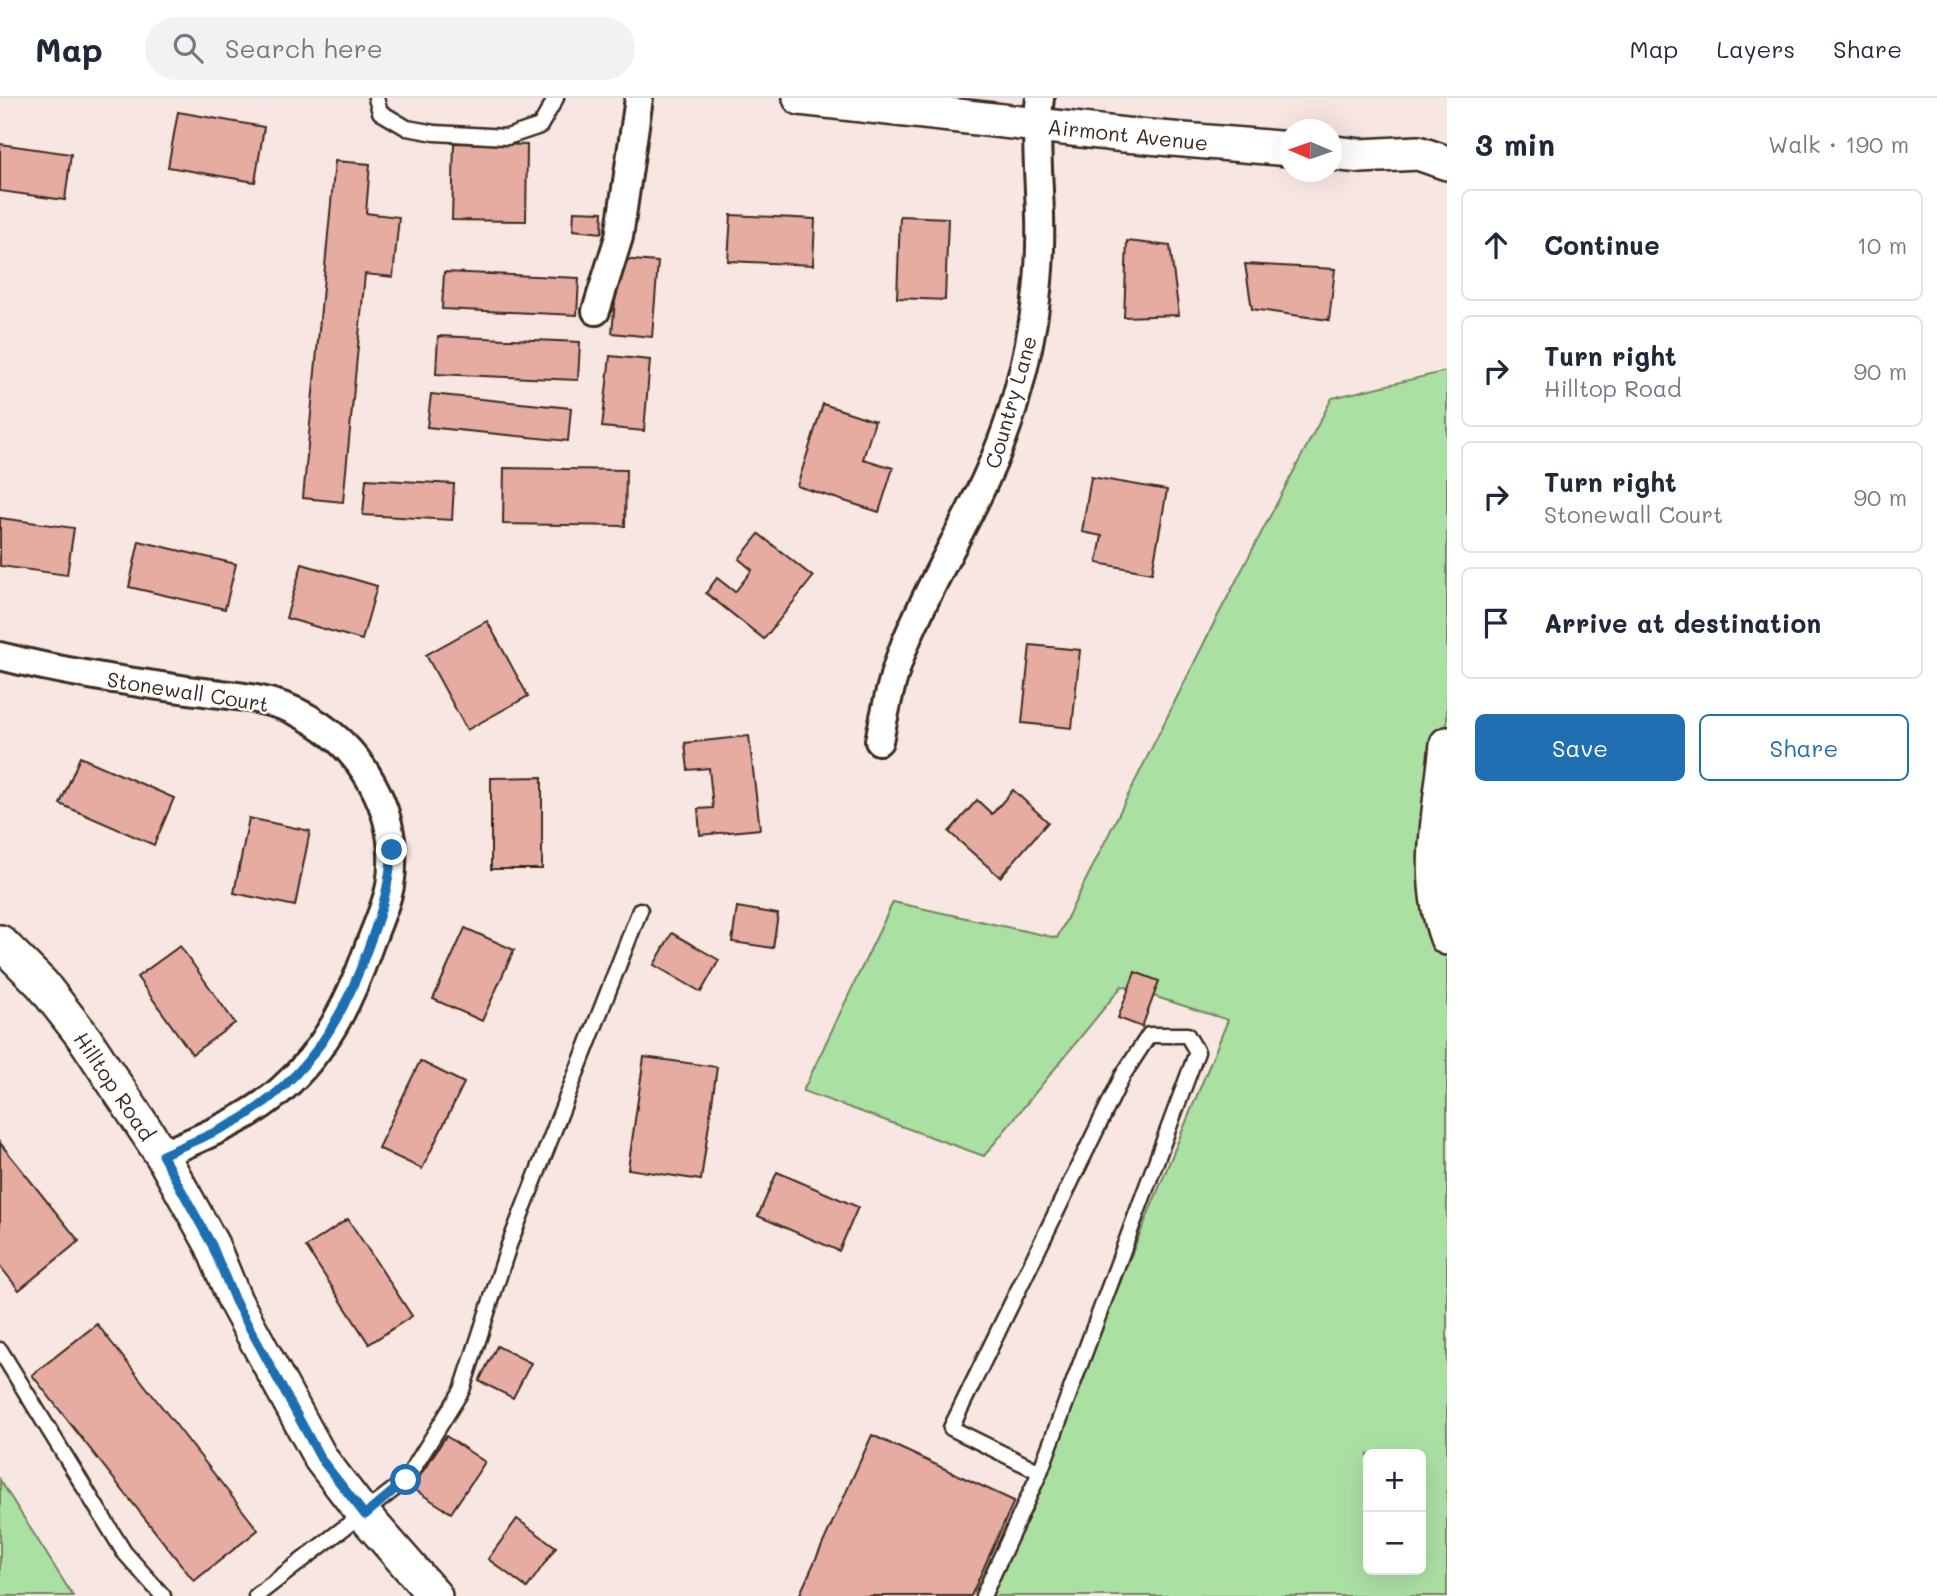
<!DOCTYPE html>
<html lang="en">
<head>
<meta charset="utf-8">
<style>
  body { margin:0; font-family:Mali,sans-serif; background:#f2f2f3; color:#1f2937 }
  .controls { position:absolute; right:21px; bottom:21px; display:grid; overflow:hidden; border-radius:10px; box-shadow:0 7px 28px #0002 }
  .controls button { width:63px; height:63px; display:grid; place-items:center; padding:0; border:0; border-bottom:2px solid #e0e1e3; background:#fff; color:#1f2937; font:35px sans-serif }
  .compass { position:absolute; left:1279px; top:21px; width:63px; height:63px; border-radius:50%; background:#fff; box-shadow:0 7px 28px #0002; rotate:272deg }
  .stop { position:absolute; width:21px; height:21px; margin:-16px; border:5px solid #1f6fb2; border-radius:50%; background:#fff }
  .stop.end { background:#1f6fb2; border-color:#fff; box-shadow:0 2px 7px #0008 }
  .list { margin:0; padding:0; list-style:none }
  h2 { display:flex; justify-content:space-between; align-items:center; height:91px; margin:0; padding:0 28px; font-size:30px }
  h2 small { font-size:23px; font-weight:400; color:#747a83 }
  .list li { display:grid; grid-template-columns:46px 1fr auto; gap:21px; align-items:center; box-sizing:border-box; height:112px; margin:0 14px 14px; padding:0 14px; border:2px solid #e0e1e3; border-radius:10px }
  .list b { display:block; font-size:26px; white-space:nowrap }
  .list p { margin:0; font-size:23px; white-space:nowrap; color:#747a83 }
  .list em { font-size:23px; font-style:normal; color:#747a83 }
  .actions { display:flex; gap:14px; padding:21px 28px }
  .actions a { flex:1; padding:16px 0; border:2px solid #1f6fb2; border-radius:10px; text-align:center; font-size:24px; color:#1f6fb2 }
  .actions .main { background:#1f6fb2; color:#fff }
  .icon { flex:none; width:38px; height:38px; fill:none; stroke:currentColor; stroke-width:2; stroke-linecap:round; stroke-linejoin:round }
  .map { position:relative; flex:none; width:1447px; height:1498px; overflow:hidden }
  header { display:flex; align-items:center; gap:42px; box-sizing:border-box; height:98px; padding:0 35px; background:#fff; border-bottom:2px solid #e0e1e3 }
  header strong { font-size:33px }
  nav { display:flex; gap:38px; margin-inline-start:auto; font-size:24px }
  .search { width:490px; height:63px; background:#f2f2f3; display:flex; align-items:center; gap:18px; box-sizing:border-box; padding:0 24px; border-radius:38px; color:#747a83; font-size:26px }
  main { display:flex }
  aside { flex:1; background:#fff }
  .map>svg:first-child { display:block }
  .green { fill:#abe0a3; stroke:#738560; stroke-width:2; fill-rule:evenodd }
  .building { fill:#e6aca2; stroke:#3b2a1e; stroke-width:2 }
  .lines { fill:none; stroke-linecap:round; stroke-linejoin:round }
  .service-casing { stroke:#3b2a1e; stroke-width:19 }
  .minor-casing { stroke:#3b2a1e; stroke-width:32 }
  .tertiary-casing { stroke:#3b2a1e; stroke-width:38 }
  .service { stroke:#fff; stroke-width:14 }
  .minor { stroke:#fff; stroke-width:26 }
  .tertiary { stroke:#fff; stroke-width:33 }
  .route { stroke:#1f6fb2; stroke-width:9 }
  .labels { text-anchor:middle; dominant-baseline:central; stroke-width:5; stroke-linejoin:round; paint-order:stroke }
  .street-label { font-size:21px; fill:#3b2a1e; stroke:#fff }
</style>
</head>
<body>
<header>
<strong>Map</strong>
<div class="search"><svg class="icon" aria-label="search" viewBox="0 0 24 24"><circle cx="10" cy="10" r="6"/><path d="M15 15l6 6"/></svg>Search here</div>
<nav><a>Map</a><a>Layers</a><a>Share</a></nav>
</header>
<main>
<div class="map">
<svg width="1447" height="1498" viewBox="0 0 1447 1498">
  <rect width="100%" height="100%" fill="#f8e6e3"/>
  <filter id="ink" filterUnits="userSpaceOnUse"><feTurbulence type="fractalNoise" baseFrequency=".0143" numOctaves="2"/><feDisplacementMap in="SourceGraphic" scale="14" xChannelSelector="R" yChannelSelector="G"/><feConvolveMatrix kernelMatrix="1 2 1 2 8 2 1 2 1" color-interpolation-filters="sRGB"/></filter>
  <g filter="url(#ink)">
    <g class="green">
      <path d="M1447,273V1498H991L1228,922L1122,888L984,1058L803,993L893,804L1057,840L1213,527L1332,300ZM1368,1356H1421V1472H1368Z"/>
      <polygon points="0,1382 73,1498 0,1498"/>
    </g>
    <g class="building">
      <polygon points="178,14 264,29 255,84 168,69"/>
      <polygon points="454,45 527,47 526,123 452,122"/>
      <polygon points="0,46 71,56 65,102 0,93"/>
      <polygon points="335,63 370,66 366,115 399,119 393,179 365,176 343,404 303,400"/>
      <polygon points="574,113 603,114 602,135 573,132"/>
      <polygon points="731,117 815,121 813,167 728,163"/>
      <polygon points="900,118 948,120 945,202 897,200"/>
      <polygon points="1127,143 1170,148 1179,217 1124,219"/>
      <polygon points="619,161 658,164 652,239 612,235"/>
      <polygon points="1245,166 1335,171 1329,222 1252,211"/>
      <polygon points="444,174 579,180 577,217 442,211"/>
      <polygon points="438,238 580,244 578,282 436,276"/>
      <polygon points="610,258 650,262 644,333 602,329"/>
      <polygon points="431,296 571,310 568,343 427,329"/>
      <polygon points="823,306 875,323 863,361 893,370 879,414 797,388"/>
      <polygon points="504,370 626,372 625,428 503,426"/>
      <polygon points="1091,379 1167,392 1152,475 1097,465 1102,438 1082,434"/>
      <polygon points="366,381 454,386 452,422 363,417"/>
      <polygon points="0,420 74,430 67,477 0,468"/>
      <polygon points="759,436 813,479 764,541 706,495 717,480 735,494 752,472 739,461"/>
      <polygon points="139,443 236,466 225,511 129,489"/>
      <polygon points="302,466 377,488 362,542 286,520"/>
      <polygon points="487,523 528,598 467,632 426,557"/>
      <polygon points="1030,547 1080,552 1072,630 1022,625"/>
      <polygon points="749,638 760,731 700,737 698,711 713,710 709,670 688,672 685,645"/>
      <polygon points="80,659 174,700 154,747 60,706"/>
      <polygon points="542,679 542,771 491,771 491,680"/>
      <polygon points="1013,692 1048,724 1000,779 949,734 977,702 992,716"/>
      <polygon points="249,720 310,733 295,808 234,795"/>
      <polygon points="737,809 778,816 773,850 732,844"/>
      <polygon points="465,830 514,852 482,923 433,901"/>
      <polygon points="672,835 719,862 701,894 654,867"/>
      <polygon points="180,848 235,925 192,956 137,879"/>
      <polygon points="1135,874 1159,883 1142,929 1118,920"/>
      <polygon points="644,959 717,969 701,1082 628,1071"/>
      <polygon points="420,963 464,985 422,1071 378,1050"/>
      <polygon points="0,1045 79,1143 19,1192 0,1168"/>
      <polygon points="777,1074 858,1109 839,1153 758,1118"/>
      <polygon points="348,1121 412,1218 369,1246 306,1149"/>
      <polygon points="97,1226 258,1432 194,1483 32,1277"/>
      <polygon points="497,1248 531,1265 513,1300 479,1283"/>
      <polygon points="872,1337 1014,1403 971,1498 799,1498"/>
      <polygon points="446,1338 485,1364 451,1415 412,1390"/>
      <polygon points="517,1421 556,1449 527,1490 488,1461"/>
    </g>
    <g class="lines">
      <defs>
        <g id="service">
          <polyline points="376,0 380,14 407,30 435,35 507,39 540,28 556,0"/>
          <polyline points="0,1252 124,1454 163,1498"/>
          <polyline points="256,1498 406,1382 462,1292 509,1147 640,812"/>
          <polyline points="983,1498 1040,1374 1197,954 1187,937 1149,937 1123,977 951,1330 1040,1374"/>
        </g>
        <g id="minor">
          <polyline points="596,213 619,139 639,0"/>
          <path d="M0,558C62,574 125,583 188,592C223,597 264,598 297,614C362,646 402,715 390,788C386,808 376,829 369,848C350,903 326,952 282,991C248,1022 203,1038 162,1057"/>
          <path d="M879,643C886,610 892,578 905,546C938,465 988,394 1013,310C1028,259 1039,202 1040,148C1042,99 1033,49 1040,0"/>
        </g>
        <g id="tertiary">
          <polyline points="800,0 1125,37 1290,51"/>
          <polyline points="1332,55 1361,58 1418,55 1447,65"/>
          <path d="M1447,646C1441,710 1424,778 1447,840"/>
          <polyline points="0,844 42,886 85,941 162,1057 212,1147 235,1203 321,1361 364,1417 435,1498"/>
        </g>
      </defs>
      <use href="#service" class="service-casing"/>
      <use href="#minor" class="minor-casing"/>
      <use href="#tertiary" class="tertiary-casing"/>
      <use href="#service" class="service"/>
      <use href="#minor" class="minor"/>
      <use href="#tertiary" class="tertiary"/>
    </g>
  </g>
  <g class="lines" filter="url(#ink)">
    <path class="route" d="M392,752C389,791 381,815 368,850C344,920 308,978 244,1019C219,1034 189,1045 162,1057L212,1147L235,1203L321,1361L365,1417L406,1382"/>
  </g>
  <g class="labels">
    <g class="street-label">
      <text transform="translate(1128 36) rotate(6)">Airmont Avenue</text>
      <text transform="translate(1010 304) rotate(-74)">Country Lane</text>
      <text transform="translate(188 593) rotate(9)">Stonewall Court</text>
      <text transform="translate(115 988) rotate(56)">Hilltop Road</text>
    </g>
  </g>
</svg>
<div class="controls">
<button>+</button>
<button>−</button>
</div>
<svg class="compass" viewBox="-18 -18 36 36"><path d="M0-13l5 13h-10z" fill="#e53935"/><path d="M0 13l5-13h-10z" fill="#747a83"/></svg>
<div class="stop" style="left:406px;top:1382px"></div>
<div class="stop end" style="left:392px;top:752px"></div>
</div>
<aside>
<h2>3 min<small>Walk · 190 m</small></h2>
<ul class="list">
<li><svg class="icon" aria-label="ahead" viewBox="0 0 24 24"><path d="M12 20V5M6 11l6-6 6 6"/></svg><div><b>Continue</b></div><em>10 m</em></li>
<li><svg class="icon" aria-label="right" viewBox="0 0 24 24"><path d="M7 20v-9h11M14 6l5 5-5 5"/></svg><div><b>Turn right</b><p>Hilltop Road</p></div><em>90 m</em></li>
<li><svg class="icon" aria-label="right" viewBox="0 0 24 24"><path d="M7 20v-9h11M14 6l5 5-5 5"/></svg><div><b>Turn right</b><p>Stonewall Court</p></div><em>90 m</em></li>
<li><svg class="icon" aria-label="arrive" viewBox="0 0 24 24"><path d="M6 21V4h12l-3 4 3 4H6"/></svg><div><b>Arrive at destination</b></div></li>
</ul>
<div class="actions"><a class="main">Save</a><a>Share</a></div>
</aside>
</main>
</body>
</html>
